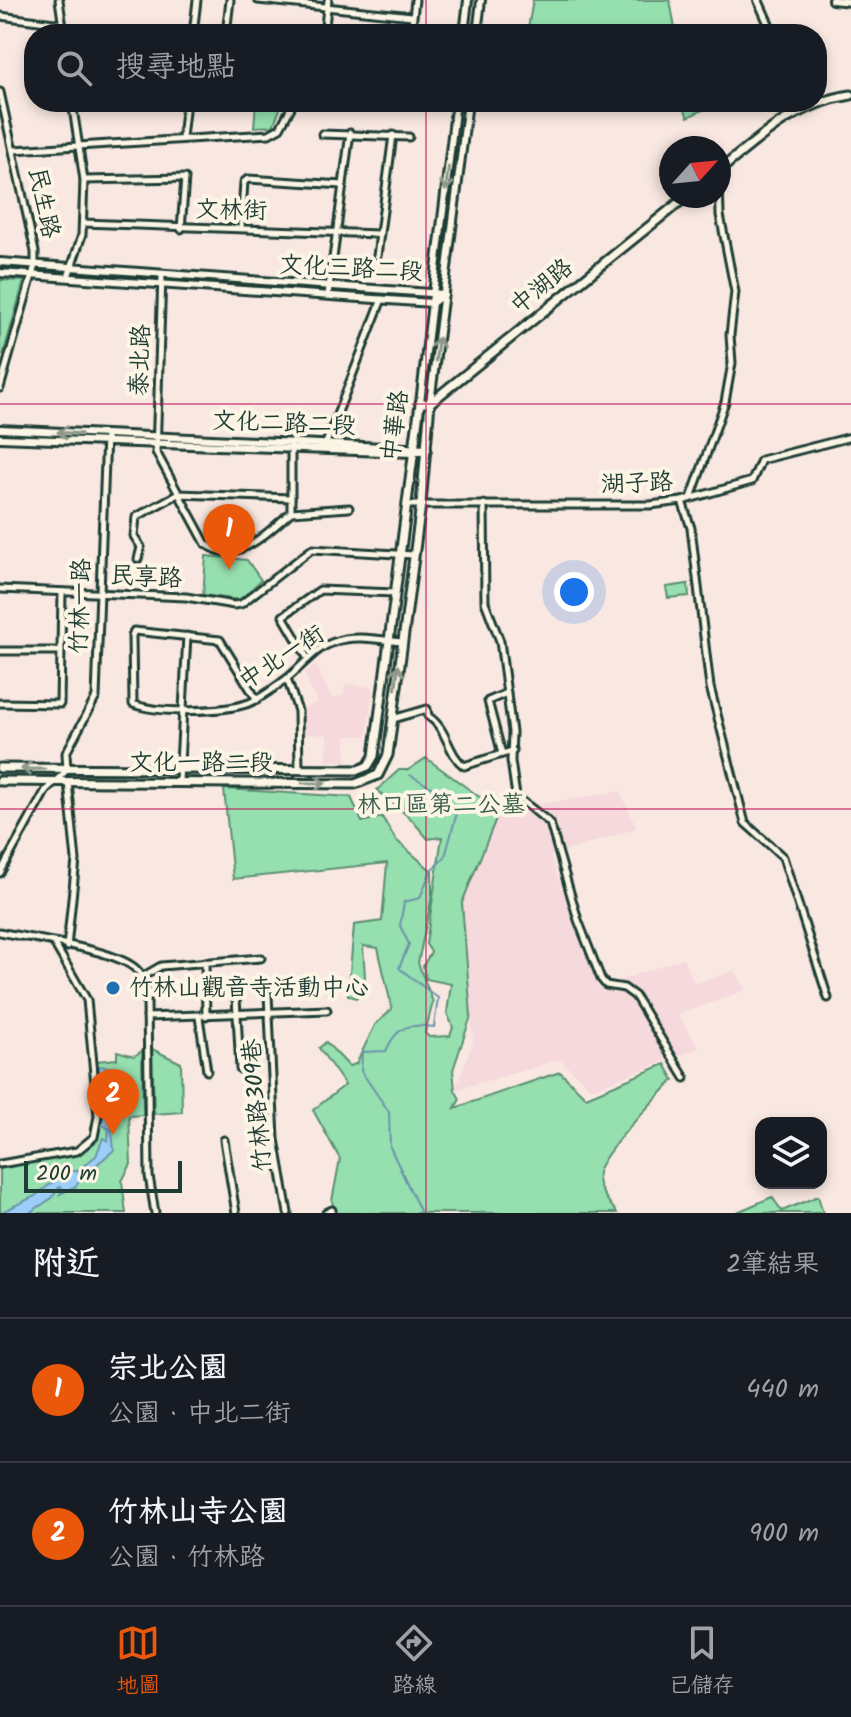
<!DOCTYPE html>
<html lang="zh-TW">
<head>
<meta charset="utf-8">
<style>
  body { margin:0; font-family:Kalam,"LXGW WenKai TC",sans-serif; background:#20242c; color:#f1f3f6 }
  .controls { position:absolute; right:24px; bottom:24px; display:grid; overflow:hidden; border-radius:16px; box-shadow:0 4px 12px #0003 }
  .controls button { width:72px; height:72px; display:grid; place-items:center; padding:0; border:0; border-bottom:2px solid #363941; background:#171b24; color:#f1f3f6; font:40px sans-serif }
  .compass { position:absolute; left:659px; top:136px; width:72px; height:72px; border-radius:50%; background:#171b24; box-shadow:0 4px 12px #0003; rotate:63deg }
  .scale { position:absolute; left:24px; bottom:20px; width:158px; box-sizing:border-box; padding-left:8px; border:4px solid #1f3d34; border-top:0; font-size:22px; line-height:28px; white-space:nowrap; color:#1f3d34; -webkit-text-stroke:6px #fcf5e5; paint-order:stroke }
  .you { position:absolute; left:574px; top:592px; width:28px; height:28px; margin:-20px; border:6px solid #fff; border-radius:50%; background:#1a73e8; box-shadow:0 0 0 12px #1a73e833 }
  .badge { display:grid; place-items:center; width:52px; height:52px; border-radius:50%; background:#ea580c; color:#fff; font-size:26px; font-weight:700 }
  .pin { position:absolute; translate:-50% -66px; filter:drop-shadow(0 2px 4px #0008) }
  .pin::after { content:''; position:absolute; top:42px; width:28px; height:24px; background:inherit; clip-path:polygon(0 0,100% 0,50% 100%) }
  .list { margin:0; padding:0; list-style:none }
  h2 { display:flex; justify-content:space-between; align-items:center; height:104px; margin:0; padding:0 32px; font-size:34px }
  h2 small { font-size:26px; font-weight:400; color:#9ea1a6 }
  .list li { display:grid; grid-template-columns:52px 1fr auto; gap:24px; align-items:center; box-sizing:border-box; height:144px; padding:0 32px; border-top:2px solid #363941 }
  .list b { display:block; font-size:30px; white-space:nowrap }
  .list p { margin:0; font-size:26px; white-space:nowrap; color:#9ea1a6 }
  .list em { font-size:26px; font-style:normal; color:#9ea1a6 }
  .icon { flex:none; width:44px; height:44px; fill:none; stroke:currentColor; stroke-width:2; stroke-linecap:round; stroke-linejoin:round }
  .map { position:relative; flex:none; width:851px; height:1213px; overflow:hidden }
  .search { position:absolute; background:#171b24; box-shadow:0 4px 12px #0003; left:24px; right:24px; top:24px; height:88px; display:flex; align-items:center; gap:20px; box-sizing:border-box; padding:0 28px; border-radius:32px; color:#9ea1a6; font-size:30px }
  .sheet { height:392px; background:#171b24 }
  nav { display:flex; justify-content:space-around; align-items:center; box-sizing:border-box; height:112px; border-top:2px solid #363941; background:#171b24; font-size:22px; color:#9ea1a6 }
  nav a { display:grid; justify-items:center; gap:4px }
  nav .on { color:#ea580c }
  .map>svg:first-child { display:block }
  .built { fill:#f5d9dc }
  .green { fill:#96dfaf; stroke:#5a8e72; stroke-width:2 }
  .water { fill:#9ccef8; stroke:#6a94aa; stroke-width:2 }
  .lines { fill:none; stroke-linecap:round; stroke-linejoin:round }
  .stream { stroke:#6a94aa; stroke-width:2 }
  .minor-casing { stroke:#1f3d34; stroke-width:11 }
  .tertiary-casing { stroke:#1f3d34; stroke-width:12 }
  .secondary-casing { stroke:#1f3d34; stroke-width:13 }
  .minor { stroke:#fcf5e5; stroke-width:5 }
  .tertiary { stroke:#fcf5e5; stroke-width:6 }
  .secondary { stroke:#fcf5e5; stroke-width:7 }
  .oneway { stroke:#8e998c }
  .grid { fill:none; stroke:#c2185b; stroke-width:2; stroke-opacity:0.55 }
  .poi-dot { fill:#1f6fb2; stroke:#fcf5e5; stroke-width:3 }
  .labels { text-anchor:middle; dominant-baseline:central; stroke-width:8; stroke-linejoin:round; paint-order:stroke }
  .street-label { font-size:24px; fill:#1f3d34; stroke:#fcf5e5 }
  .park-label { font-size:24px; fill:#375d4d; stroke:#fcf5e5 }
  .poi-label { font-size:24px; fill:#1f3d34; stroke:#fcf5e5; text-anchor:start }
</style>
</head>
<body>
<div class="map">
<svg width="851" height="1213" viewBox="0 0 851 1213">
  <rect width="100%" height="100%" fill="#f9e8e1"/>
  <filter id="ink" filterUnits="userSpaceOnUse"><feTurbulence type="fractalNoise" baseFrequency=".0125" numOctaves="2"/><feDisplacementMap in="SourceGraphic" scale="16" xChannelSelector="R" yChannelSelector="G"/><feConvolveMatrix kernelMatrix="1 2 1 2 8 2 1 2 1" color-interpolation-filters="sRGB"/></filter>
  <g filter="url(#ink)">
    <g class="built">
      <polygon points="316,665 332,699 344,694 345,684 373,687 367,736 346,736 346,761 327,761 327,735 300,734 300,710 317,703 304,673"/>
      <polygon points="620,791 637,828 550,856 598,988 683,958 695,984 735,970 746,990 678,1015 699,1048 592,1089 560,1060 455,1090 473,1042 462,903 499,811"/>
    </g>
    <g class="green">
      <polygon points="533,0 670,0 676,34 527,34"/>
      <polygon points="256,102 283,102 273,126 254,127"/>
      <polygon points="681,102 717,102 718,103 688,117"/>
      <polygon points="0,280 24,281 3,355 0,355"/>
      <polygon points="206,556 247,560 261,580 240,600 203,595"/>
      <polygon points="688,584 689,596 668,598 666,587"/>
      <path d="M426,758L499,811L462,903L471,1016L453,1070L455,1090L460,1099L455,1108L560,1072L586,1097L665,1064L674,1080C658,1096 601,1154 598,1173C596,1188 609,1202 617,1213H335L332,1201L340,1159L313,1110L345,1085L319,1048L326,1042L349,1066L356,1064L375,1025L392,1009L378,948L363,946L366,993L356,998L348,995L354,925L382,921L387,863L233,879L224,789L351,797L362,822L382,817L396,840L432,871V896L418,963L433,1002L425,1033L429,1037L450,1036L453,1027L447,1013L451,984L426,979L423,966L431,952L426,944L442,837L428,839L411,819L377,790L399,770H408Z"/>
      <polygon points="152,1049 181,1063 182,1112 154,1114"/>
      <path d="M117,1051L134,1056L142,1051L143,1115L129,1116L131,1164L122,1181L126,1213H0V1169C94,1145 103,1174 97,1061L117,1059Z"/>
      <polygon points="818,1196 823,1213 735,1213 772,1197 782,1211"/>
    </g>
    <path class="water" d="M99,1066L114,1068L111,1078L101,1081L110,1112L114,1150C105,1158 77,1179 76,1186L60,1194L63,1189L59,1187L52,1198L29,1213H0L35,1196L67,1171H77L96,1156L103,1138L108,1141L109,1129L100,1123Z"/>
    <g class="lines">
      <path class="stream" d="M410,775L438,791L456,816L445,857L431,870L420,898L404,902L400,926L409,944L399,968L438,998L434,1027C408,1023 397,1026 386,1051L362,1052L361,1071L389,1112L390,1147L421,1213"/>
      <defs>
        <g id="minor">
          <polyline points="59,0 64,34"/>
          <polyline points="258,0 412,16"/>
          <polyline points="0,16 62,24"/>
          <polyline points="193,34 197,0"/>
          <polyline points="226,34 230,0"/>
          <polyline points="324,34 328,0"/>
          <polyline points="411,34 415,0"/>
          <polyline points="0,92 35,252 35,265 0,388"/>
          <polyline points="322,134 409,137"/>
          <polyline points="182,138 186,102"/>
          <polyline points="14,150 269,134 280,128 294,102"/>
          <polyline points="84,180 185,178 181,229"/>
          <polyline points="83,223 378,234"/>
          <polyline points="241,227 244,182 248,179 343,185"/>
          <polyline points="377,256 393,135"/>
          <path d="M162,276L156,452L206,544C237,567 270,530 291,512V447"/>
          <polyline points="68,277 82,235 84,180 72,102"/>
          <polyline points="328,295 350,133"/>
          <polyline points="326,443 382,299"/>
          <polyline points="691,498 725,402 732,363 730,335 735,292 720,215 719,182"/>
          <polyline points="682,501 691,528 710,687 745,823 783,857 828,998"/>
          <polyline points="484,504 485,602 500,641 512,732 511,761 516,796 550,823 578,920 601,979 606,985 624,988 635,996 685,1078"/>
          <polyline points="407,505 650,505 682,501 752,481 761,460 851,437"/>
          <polyline points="291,512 349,508"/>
          <polyline points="138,559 141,547 134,536 136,517 178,494 291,498"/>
          <polyline points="0,589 186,597 234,605 241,604 312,549 413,555"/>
          <polyline points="0,651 61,651"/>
          <polyline points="308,659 283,616 320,590 395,593"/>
          <polyline points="287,679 298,711 299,770"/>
          <polyline points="507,693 488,701 502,754 513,751"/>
          <path d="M257,700L220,640L134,631L132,636L133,704C158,714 224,712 249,703C262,698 274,688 285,680C301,668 315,648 334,642C354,634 381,640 402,642"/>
          <polyline points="0,703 60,704 62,592"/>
          <path d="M393,719L427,709L428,716C448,729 447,753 464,766L502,754"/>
          <polyline points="179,782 187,636"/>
          <polyline points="0,873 46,790 67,770 66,753 96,697 106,435"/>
          <path d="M0,932C31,939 117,949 137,970C145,978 146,988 147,999L149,1176L155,1213"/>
          <polyline points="67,947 76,860 68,782"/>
          <polyline points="205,962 206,1016"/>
          <polyline points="142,977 161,966 261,958"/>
          <polyline points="268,994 275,1139 288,1213"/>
          <polyline points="236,997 240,1069"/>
          <polyline points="147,1017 327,1010"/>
          <polyline points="199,1017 207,1071"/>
          <polyline points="224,1140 236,1213"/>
          <polyline points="0,1164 77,1151 94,1137 98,1116 87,1000 55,945"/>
          <polyline points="326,1213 332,1210"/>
        </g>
        <g id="tertiary">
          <polyline points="758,0 773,34"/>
          <polyline points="832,0 851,2"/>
          <polyline points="464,34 468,0"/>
          <polyline points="477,34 481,0"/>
          <polyline points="0,262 444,294"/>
          <polyline points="0,273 432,303 444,294"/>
          <polyline points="420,403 456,102"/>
          <polyline points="430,403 468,102"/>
          <polyline points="0,429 427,449"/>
          <polyline points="0,438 413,453 427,449"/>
        </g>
        <g id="secondary">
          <path d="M719,171C760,137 796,103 851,95"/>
          <polyline points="0,768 358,770 368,766 374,756 420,403 430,403 687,196"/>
          <polyline points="0,781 355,784 378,775 388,755 421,504 430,403"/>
        </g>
      </defs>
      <use href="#minor" class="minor-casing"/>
      <use href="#tertiary" class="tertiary-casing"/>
      <use href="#secondary" class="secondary-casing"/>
      <use href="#minor" class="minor"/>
      <use href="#tertiary" class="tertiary"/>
      <use href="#secondary" class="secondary"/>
    </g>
    <defs><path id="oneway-shaft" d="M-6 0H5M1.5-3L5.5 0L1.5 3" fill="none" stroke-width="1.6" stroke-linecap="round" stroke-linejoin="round" transform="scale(2)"/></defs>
    <g class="oneway">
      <use href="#oneway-shaft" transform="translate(447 179) rotate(97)"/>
      <use href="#oneway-shaft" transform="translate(437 349) rotate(-83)"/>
      <use href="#oneway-shaft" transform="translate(69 433) rotate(-176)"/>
      <use href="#oneway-shaft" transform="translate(397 677) rotate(-83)"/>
      <use href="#oneway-shaft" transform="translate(33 769) rotate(-179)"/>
      <use href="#oneway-shaft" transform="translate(314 783)"/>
    </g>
  </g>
  <path class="grid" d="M426,0V34M426,102V1213M0,404H851M0,809H851"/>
  <circle class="poi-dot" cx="113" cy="988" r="8"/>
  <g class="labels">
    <g class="street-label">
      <text transform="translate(43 203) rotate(78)">民生路</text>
      <text transform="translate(231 211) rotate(1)">文林街</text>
      <text transform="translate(351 269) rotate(3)">文化三路二段</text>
      <text transform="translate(542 287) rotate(-39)">中湖路</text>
      <text transform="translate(141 360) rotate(-88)">泰北路</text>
      <text transform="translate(284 424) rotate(2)">文化二路二段</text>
      <text transform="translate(396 426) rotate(-82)">中華路</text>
      <text transform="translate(637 484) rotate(-2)">湖子路</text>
      <text transform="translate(146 578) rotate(3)">民享路</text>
      <text transform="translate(81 606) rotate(-88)">竹林一路</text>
      <text transform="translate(282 658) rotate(-33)">中北一街</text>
      <text x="201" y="763">文化一路二段</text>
      <text transform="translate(258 1105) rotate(-95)">竹林路309巷</text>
    </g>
    <g class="park-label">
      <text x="441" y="805">林口區第二公墓</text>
    </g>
    <g class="poi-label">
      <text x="129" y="988">竹林山觀音寺活動中心</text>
    </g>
  </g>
</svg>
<div class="controls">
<button><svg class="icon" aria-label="layers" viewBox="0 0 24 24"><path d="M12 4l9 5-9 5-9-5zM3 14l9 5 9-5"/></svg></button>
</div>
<svg class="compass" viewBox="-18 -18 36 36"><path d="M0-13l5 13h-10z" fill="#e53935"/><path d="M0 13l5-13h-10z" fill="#9ea1a6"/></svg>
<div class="scale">200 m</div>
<div class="you"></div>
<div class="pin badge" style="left:229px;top:570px">1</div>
<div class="pin badge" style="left:113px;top:1135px">2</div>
<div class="search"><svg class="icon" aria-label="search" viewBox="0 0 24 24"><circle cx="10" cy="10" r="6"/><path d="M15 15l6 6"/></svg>搜尋地點</div>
</div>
<section class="sheet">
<h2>附近<small>2筆結果</small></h2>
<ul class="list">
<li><span class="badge">1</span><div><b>宗北公園</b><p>公園 · 中北二街</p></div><em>440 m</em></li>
<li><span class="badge">2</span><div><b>竹林山寺公園</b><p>公園 · 竹林路</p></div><em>900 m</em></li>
</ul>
</section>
<nav>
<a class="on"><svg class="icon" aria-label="map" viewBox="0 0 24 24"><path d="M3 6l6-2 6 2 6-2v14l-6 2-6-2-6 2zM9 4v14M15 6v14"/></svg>地圖</a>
<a><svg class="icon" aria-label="directions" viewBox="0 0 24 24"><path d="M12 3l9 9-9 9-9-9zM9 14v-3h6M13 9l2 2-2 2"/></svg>路線</a>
<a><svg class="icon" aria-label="saved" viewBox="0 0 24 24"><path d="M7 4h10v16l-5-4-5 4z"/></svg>已儲存</a>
</nav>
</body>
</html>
